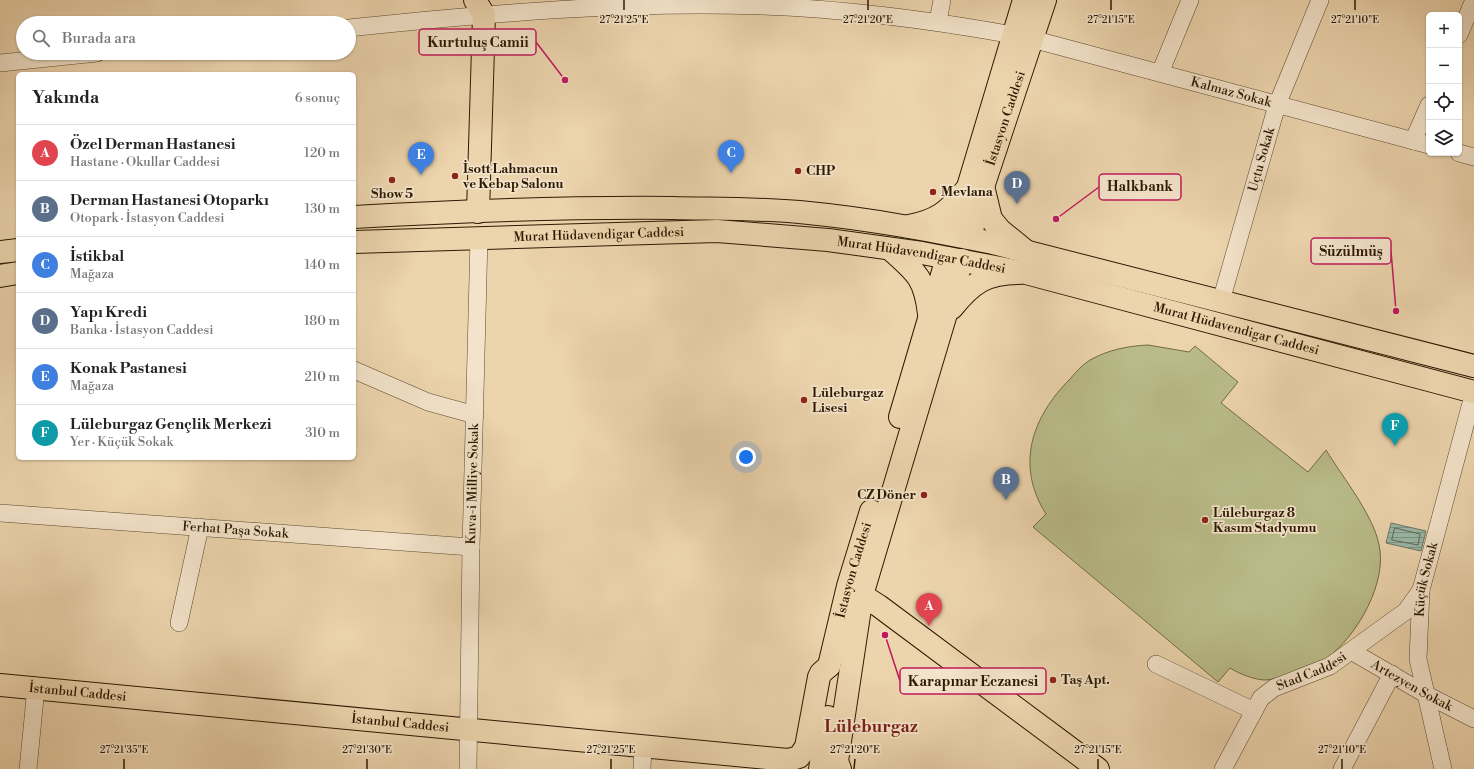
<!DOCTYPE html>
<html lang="tr">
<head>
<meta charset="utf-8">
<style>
  body { margin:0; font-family:"Libre Bodoni",serif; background:#f2f2f2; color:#222 }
  .controls { position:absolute; right:12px; top:12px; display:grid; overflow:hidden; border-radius:6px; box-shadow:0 1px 3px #0004 }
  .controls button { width:36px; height:36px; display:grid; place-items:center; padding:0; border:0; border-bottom:1px solid #e0e0e0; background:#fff; color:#222; font:20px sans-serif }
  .you { position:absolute; left:746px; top:457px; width:14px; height:14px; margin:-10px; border:3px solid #fff; border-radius:50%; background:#1a73e8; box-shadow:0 0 0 6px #1a73e833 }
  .badge { display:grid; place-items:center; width:26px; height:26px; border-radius:50%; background:#1a73e8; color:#fff; font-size:13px; font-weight:700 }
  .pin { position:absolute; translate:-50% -33px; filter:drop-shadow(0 1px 2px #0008) }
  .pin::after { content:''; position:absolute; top:21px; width:14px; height:12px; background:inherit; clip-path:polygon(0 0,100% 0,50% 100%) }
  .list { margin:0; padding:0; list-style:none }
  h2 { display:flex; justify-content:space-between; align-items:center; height:52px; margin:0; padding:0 16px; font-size:17px }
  h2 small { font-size:13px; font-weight:400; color:#767676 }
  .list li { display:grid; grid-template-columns:26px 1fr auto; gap:12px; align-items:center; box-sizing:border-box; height:56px; padding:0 16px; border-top:1px solid #e0e0e0 }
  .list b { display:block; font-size:15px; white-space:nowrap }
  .list p { margin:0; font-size:13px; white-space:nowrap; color:#767676 }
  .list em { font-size:13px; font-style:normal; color:#767676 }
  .icon { flex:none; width:22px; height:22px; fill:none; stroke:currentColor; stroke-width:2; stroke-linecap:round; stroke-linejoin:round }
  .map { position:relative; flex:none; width:1474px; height:769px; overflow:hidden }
  .search { position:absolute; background:#fff; box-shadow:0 1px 3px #0004; left:16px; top:16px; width:340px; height:44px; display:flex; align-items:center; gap:10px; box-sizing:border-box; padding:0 14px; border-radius:22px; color:#767676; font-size:15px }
  .panel { position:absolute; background:#fff; box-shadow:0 1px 3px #0004; left:16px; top:72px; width:340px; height:388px; border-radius:6px }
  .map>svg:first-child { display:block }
  .grass { fill:#b9bc89; stroke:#726a44 }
  .water { fill:url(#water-rules); stroke:#6d7865 }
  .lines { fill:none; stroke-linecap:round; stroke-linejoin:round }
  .shore { stroke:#626854; stroke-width:1 }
  .minor-casing { stroke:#5c482b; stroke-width:18 }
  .major-casing { stroke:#2c1900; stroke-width:24 }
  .highway-casing { stroke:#2c1900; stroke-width:24 }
  .minor { stroke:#f3e3ca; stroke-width:17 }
  .major { stroke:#ecd4ad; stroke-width:22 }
  .highway { stroke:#ecd4ad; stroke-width:22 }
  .ticks { fill:none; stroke:#2c1900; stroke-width:1.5 }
  .poi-dot { fill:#8f2418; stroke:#f3e3ca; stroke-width:1.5 }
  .labels { text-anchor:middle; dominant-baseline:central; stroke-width:3.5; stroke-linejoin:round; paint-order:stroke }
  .street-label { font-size:13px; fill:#2c1900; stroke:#f3e3ca }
  .poi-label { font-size:13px; font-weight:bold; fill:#2c1900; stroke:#f3e3ca; text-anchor:start }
  .district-label { font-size:17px; font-weight:bold; fill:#7a1f14; stroke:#f3e3ca }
  .ticks-label { font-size:10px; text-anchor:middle; fill:#2c1900; stroke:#f3e3ca; stroke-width:3.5; stroke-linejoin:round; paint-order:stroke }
  .leader { fill:none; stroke:#c2185b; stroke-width:1.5 }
  .callout-dot { fill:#c2185b; stroke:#f3e3ca; stroke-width:1.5 }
  .callout { fill:#f3e3ca; stroke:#c2185b; stroke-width:1.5 }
  .callout-label { font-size:14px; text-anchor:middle; font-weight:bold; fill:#2c1900 }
</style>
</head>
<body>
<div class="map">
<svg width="1474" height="769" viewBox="0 0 1474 769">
  <defs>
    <pattern id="water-rules" width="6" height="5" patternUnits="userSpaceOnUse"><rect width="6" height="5" fill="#99b8a9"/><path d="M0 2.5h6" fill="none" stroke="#7d9587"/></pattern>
  </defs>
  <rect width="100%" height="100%" fill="#ecd4ad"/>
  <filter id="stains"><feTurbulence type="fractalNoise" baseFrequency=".005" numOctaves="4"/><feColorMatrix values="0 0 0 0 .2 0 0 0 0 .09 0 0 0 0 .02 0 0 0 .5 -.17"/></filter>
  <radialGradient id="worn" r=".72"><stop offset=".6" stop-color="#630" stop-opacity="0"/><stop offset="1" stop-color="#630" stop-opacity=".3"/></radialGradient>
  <path class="grass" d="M1148,345L1189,352L1195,346L1238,382L1221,403L1308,472L1326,450C1343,478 1377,519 1380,551C1385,589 1352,645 1319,663C1311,667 1301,669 1293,673C1283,676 1274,680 1264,680C1252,679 1240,674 1230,668L1218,682L1033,527L1046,514C1015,465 1032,417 1070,379C1076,372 1082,365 1090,360C1108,350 1127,346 1148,345Z"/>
  <polygon class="water" points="1391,523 1426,531 1421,551 1386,543"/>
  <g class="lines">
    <polygon class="shore" points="1395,528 1420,534 1418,545 1392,540"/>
    <defs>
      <g id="minor">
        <polyline points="938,22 942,0"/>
        <path d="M349,28C485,14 624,1 761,6C846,9 930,20 1013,35"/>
        <polyline points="1459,35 1474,0"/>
        <path id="s1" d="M1032,39L1429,145"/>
        <polyline points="0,63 97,53"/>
        <polyline points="1160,73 1190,0"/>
        <polyline points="1413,141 1429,105"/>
        <polyline points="1459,153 1474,157"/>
        <path id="s2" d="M1221,301L1277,105L1320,0"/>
        <polyline points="354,370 428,402 475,415"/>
        <path id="s3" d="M0,513L471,547"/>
        <polyline points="179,623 200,527"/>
        <path id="s4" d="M1351,651L1427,695L1474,719"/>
        <polyline points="1156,664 1254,711"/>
        <polyline points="28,769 36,688"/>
        <path id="s5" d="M468,769L471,547L479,238"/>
        <polyline points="642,769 643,746"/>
        <path id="s6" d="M1223,769L1261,698L1274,688L1330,666L1406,611L1421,590"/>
        <polyline points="1342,769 1392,674"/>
        <path id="s7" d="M1443,769L1418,659L1421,590L1474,392"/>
      </g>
      <g id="major">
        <polyline points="475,0 484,15 478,212"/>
        <polyline points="984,190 991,219 1000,230 1027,252"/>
        <path d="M909,226C936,221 948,212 965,191"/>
        <polyline points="954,234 1024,0"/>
        <path id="s8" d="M970,238L983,187L1045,0"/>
        <path d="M890,249C916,272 925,278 929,314"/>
        <path d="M952,308C972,283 986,273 1019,273"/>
        <polyline points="900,417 947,258"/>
        <polyline points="851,588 879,606 1098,769"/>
        <path id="s9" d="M829,666L848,586L871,511"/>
        <path id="s10" d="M0,685L788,760L799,757L806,747L819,677L821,673L829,666"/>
        <polyline points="820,769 828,717"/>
        <polyline points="840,769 837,761 862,595 962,260"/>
      </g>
      <g id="highway">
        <path d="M354,217C460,211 567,207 673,208C718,209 764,208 809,213C871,219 932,231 993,243L1474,366"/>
        <path id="s11" d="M354,242L717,231L828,240L922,253L1026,273L1474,392"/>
        <polyline points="0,252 18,250"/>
        <polyline points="0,276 18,273"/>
      </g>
    </defs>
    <use href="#minor" class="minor-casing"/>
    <use href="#major" class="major-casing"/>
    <use href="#highway" class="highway-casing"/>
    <use href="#minor" class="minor"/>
    <use href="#major" class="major"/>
    <use href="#highway" class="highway"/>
  </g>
  <path class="ticks" d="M624,10V0M868,10V0M1111,10V0M1355,10V0M124,769V759M367,769V759M611,769V759M854,769L855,759M1098,769V759M1342,769V759"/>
  <g class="poi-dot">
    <circle cx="798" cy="171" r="4"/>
    <circle cx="455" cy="176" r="4"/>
    <circle cx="392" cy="180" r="4"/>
    <circle cx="933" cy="192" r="4"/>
    <circle cx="804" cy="400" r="4"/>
    <circle cx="924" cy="495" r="4"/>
    <circle cx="1205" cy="520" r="4"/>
    <circle cx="1053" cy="680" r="4"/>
  </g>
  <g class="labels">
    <g class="street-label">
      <text stroke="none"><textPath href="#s1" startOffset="206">Kalmaz Sokak</textPath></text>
      <text stroke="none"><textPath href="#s8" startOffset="125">İstasyon Caddesi</textPath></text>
      <text stroke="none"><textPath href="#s2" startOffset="147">Uçtu Sokak</textPath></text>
      <text stroke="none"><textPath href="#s11" startOffset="245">Murat Hüdavendigar Caddesi</textPath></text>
      <text stroke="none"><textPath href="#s11" startOffset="569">Murat Hüdavendigar Caddesi</textPath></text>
      <text stroke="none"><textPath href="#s11" startOffset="893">Murat Hüdavendigar Caddesi</textPath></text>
      <text stroke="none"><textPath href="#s5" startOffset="285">Kuva-i Milliye Sokak</textPath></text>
      <text stroke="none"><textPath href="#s3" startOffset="236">Ferhat Paşa Sokak</textPath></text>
      <text stroke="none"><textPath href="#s9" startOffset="99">İstasyon Caddesi</textPath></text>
      <text stroke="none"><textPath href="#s7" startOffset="193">Küçük Sokak</textPath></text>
      <text stroke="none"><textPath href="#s6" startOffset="138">Stad Caddesi</textPath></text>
      <text stroke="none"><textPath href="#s4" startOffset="70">Artezyen Sokak</textPath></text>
      <text stroke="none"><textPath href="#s10" startOffset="78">İstanbul Caddesi</textPath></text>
      <text stroke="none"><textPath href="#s10" startOffset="402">İstanbul Caddesi</textPath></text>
    </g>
    <g class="poi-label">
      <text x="463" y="169">İsott Lahmacun<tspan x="463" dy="15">ve Kebap Salonu</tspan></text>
      <text x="806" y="171">CHP</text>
      <text x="941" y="192">Mevlana</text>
      <text x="392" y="194" text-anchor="middle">Show 5</text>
      <text x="812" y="393">Lüleburgaz<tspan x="812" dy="15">Lisesi</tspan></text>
      <text x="916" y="495" text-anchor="end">CZ Döner</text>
      <text x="1213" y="513">Lüleburgaz 8<tspan x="1213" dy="15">Kasım Stadyumu</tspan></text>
      <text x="1061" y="680">Taş Apt.</text>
    </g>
    <g class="district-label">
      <text x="871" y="727">Lüleburgaz</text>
    </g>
  </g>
  <g class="ticks-label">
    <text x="624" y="23">27°21'25"E</text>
    <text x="868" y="23">27°21'20"E</text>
    <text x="1111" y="23">27°21'15"E</text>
    <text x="1355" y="23">27°21'10"E</text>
    <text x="124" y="753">27°21'35"E</text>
    <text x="367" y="753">27°21'30"E</text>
    <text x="611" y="753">27°21'25"E</text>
    <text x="855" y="753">27°21'20"E</text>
    <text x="1098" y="753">27°21'15"E</text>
    <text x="1342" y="753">27°21'10"E</text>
  </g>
  <path class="leader" d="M565 80L536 42M1056 219L1099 187M1396 311L1391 251M885 635L900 681"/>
  <g class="callout-dot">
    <circle cx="565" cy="80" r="4"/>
    <circle cx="1056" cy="219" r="4"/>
    <circle cx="1396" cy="311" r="4"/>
    <circle cx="885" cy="635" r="4"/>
  </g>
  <g class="callout">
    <rect x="419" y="29" width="117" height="26" rx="4"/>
    <rect x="1099" y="174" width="82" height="26" rx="4"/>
    <rect x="1311" y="238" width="80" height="26" rx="4"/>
    <rect x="900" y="668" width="146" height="26" rx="4"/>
  </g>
  <g class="callout-label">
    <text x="478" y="47">Kurtuluş Camii</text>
    <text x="1140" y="191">Halkbank</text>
    <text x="1351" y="256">Süzülmüş</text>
    <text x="973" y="686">Karapınar Eczanesi</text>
  </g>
  <rect width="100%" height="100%" filter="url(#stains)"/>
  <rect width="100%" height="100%" fill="url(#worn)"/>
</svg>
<div class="controls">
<button>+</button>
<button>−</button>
<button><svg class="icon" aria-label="locate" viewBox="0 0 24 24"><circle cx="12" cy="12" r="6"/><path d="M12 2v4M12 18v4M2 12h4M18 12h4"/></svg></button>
<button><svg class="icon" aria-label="layers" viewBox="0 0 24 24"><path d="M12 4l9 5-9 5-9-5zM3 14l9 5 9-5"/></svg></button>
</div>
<div class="you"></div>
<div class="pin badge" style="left:929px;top:626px;background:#e0444e">A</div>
<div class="pin badge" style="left:1006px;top:500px;background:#5c6f8a">B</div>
<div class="pin badge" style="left:731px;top:173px;background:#3f7fe0">C</div>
<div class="pin badge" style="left:1017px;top:204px;background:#5c6f8a">D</div>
<div class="pin badge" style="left:421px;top:175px;background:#3f7fe0">E</div>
<div class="pin badge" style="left:1395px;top:446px;background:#0f9aa8">F</div>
<div class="search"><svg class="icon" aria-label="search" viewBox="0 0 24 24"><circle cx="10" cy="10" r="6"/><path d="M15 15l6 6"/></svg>Burada ara</div>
<section class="panel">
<h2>Yakında<small>6 sonuç</small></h2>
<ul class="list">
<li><span class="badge" style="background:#e0444e">A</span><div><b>Özel Derman Hastanesi</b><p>Hastane · Okullar Caddesi</p></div><em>120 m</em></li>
<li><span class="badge" style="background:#5c6f8a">B</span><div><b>Derman Hastanesi Otoparkı</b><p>Otopark · İstasyon Caddesi</p></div><em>130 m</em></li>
<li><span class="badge" style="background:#3f7fe0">C</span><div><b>İstikbal</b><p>Mağaza</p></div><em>140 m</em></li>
<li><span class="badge" style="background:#5c6f8a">D</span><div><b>Yapı Kredi</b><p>Banka · İstasyon Caddesi</p></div><em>180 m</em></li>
<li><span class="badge" style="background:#3f7fe0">E</span><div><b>Konak Pastanesi</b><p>Mağaza</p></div><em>210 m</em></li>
<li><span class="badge" style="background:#0f9aa8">F</span><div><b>Lüleburgaz Gençlik Merkezi</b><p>Yer · Küçük Sokak</p></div><em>310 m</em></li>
</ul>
</section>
</div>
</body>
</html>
